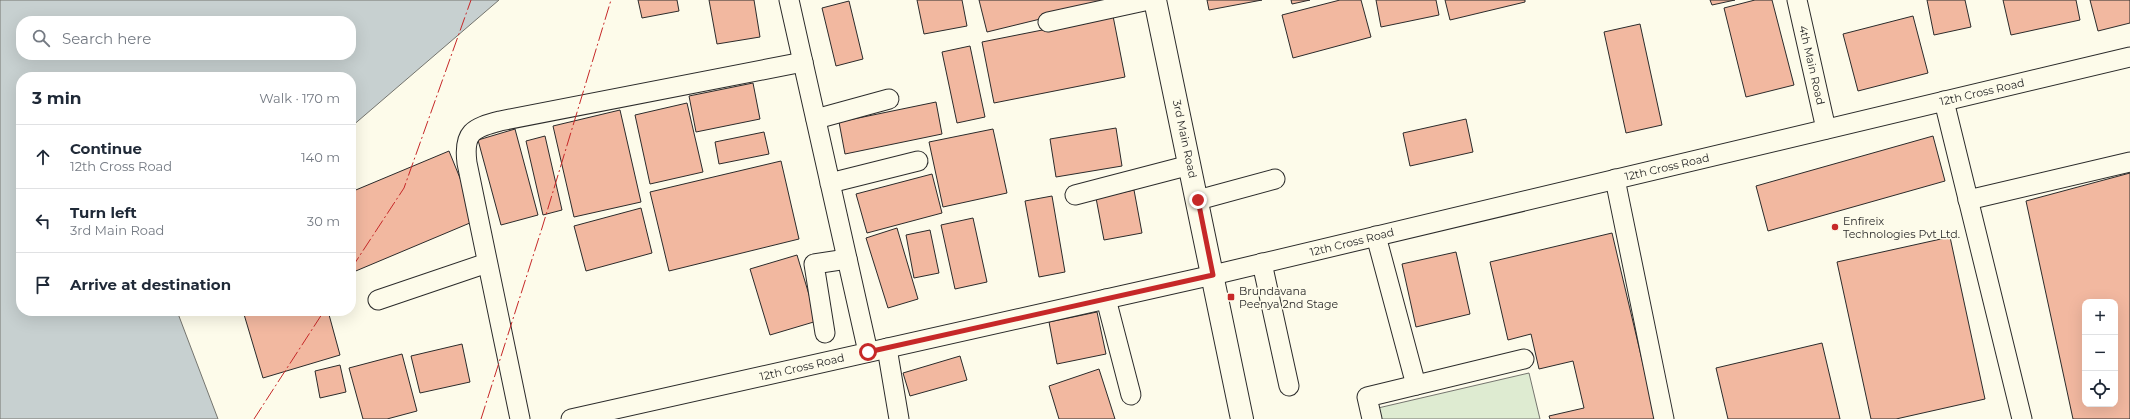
<!DOCTYPE html>
<html lang="en">
<head>
<meta charset="utf-8">
<style>
  body { margin:0; font-family:Montserrat,sans-serif; background:#f2f2f3; color:#1f2937 }
  .controls { position:absolute; right:12px; bottom:12px; display:grid; overflow:hidden; border-radius:8px; box-shadow:0 4px 16px #0002 }
  .controls button { width:36px; height:36px; display:grid; place-items:center; padding:0; border:0; border-bottom:1px solid #e0e1e3; background:#fff; color:#1f2937; font:20px sans-serif }
  .stop { position:absolute; width:12px; height:12px; margin:-9px; border:3px solid #c62828; border-radius:50%; background:#fff }
  .stop.end { background:#c62828; border-color:#fff; box-shadow:0 1px 4px #0008 }
  .list { margin:0; padding:0; list-style:none }
  h2 { display:flex; justify-content:space-between; align-items:center; height:52px; margin:0; padding:0 16px; font-size:17px }
  h2 small { font-size:13px; font-weight:400; color:#747a83 }
  .list li { display:grid; grid-template-columns:26px 1fr auto; gap:12px; align-items:center; box-sizing:border-box; height:64px; padding:0 16px; border-top:1px solid #e0e1e3 }
  .list b { display:block; font-size:15px; white-space:nowrap }
  .list p { margin:0; font-size:13px; white-space:nowrap; color:#747a83 }
  .list em { font-size:13px; font-style:normal; color:#747a83 }
  .icon { flex:none; width:22px; height:22px; fill:none; stroke:currentColor; stroke-width:2; stroke-linecap:round; stroke-linejoin:round }
  .map { position:relative; flex:none; width:2130px; height:419px; overflow:hidden }
  .search { position:absolute; background:#fff; box-shadow:0 4px 16px #0002; left:16px; top:16px; width:340px; height:44px; display:flex; align-items:center; gap:10px; box-sizing:border-box; padding:0 14px; border-radius:16px; color:#747a83; font-size:15px }
  .panel { position:absolute; background:#fff; box-shadow:0 4px 16px #0002; left:16px; top:72px; width:340px; height:244px; border-radius:16px }
  .map>svg:first-child { display:block }
  .green { fill:#deebd1; stroke:#74746e }
  .water { fill:#c7d0d0; stroke:#74746e; fill-rule:evenodd }
  .building { fill:#f2b8a0; stroke:#2b2b2b; fill-rule:evenodd }
  .lines { fill:none; stroke-linecap:round; stroke-linejoin:round }
  .minor-casing { stroke:#2b2b2b; stroke-width:21 }
  .major-casing { stroke:#2b2b2b; stroke-width:24 }
  .minor { stroke:#fdfbea; stroke-width:19 }
  .major { stroke:#fdfbea; stroke-width:22 }
  .power { stroke:#c62828; stroke-width:1; stroke-dasharray:14 3 2 3; stroke-linecap:butt }
  .route { stroke:#c62828; stroke-width:5 }
  .poi-dot { fill:#c62828; stroke:#fdfbea; stroke-width:1.5 }
  .labels { text-anchor:middle; dominant-baseline:central; stroke-width:3; stroke-linejoin:round; paint-order:stroke }
  .street-label { font-size:11px; fill:#2b2b2b; stroke:#fdfbea }
  .poi-label { font-size:11px; fill:#2b2b2b; stroke:#fdfbea; text-anchor:start }
</style>
</head>
<body>
<div class="map">
<svg width="2130" height="419" viewBox="0 0 2130 419">
  <rect width="100%" height="100%" fill="#fdfbea"/>
  <polygon class="green" points="1529,373 1540,419 1381,419 1378,408"/>
  <path class="water" d="M0,0H499L351,127V77H21V311H177L218,419H0ZM21,21H351V55H21Z"/>
  <g class="building">
    <polygon points="638,0 677,0 679,11 642,18"/>
    <polygon points="709,0 754,0 760,37 717,44"/>
    <polygon points="917,0 962,0 967,26 924,34"/>
    <polygon points="979,0 1110,0 1110,2 987,32"/>
    <polygon points="1207,0 1262,0 1209,10"/>
    <polygon points="1291,0 1310,0 1292,4"/>
    <polygon points="1340,0 1361,0 1371,37 1293,58 1282,15"/>
    <polygon points="1376,0 1436,0 1439,15 1381,27"/>
    <polygon points="1445,0 1525,0 1525,2 1450,20"/>
    <polygon points="1710,0 1735,0 1712,5"/>
    <polygon points="1755,0 1772,0 1794,85 1746,97 1724,8"/>
    <polygon points="1927,0 1965,0 1971,27 1934,35"/>
    <polygon points="2003,0 2076,0 2080,20 2011,35"/>
    <polygon points="2090,0 2130,0 2130,23 2098,31"/>
    <polygon points="849,1 863,59 836,66 822,8"/>
    <polygon points="1113,16 1125,77 994,103 982,42"/>
    <polygon points="1913,16 1928,73 1858,91 1843,34"/>
    <polygon points="1640,24 1662,125 1626,133 1604,32"/>
    <polygon points="970,46 985,117 957,123 942,52"/>
    <polygon points="753,83 760,119 696,132 689,96"/>
    <polygon points="936,102 942,134 845,154 839,122"/>
    <polygon points="687,103 703,172 650,184 635,115"/>
    <polygon points="620,110 641,202 574,217 553,126"/>
    <polygon points="1466,119 1473,152 1410,166 1403,133"/>
    <polygon points="1116,128 1122,166 1056,177 1050,139"/>
    <polygon points="515,129 538,215 501,225 478,140"/>
    <polygon points="993,129 1007,193 943,207 929,142"/>
    <polygon points="764,132 769,154 719,164 715,142"/>
    <polygon points="545,136 562,210 543,215 526,141"/>
    <polygon points="1933,136 1945,181 1768,231 1756,186"/>
    <polygon points="449,151 477,220 351,273 351,192"/>
    <polygon points="781,161 799,239 669,271 650,192"/>
    <path d="M2130,173V419H2073L2026,201ZM2085,302H2115V404H2085Z"/>
    <polygon points="932,174 942,213 867,233 856,194"/>
    <polygon points="1134,190 1142,233 1104,240 1096,198"/>
    <polygon points="1052,196 1065,272 1039,277 1025,201"/>
    <polygon points="641,208 652,253 586,271 574,226"/>
    <polygon points="973,218 987,282 955,289 941,225"/>
    <polygon points="897,228 918,299 888,308 866,238"/>
    <polygon points="930,230 939,273 914,278 906,235"/>
    <polygon points="1612,233 1656,419 1550,419 1549,416 1584,408 1573,361 1539,369 1531,334 1508,340 1490,262"/>
    <polygon points="1950,237 1985,399 1896,419 1871,419 1837,262"/>
    <polygon points="1456,252 1470,314 1416,327 1402,264"/>
    <polygon points="797,255 817,321 770,335 750,269"/>
    <polygon points="243,311 328,311 340,355 263,378"/>
    <polygon points="1097,312 1106,354 1057,364 1049,322"/>
    <polygon points="1822,343 1840,419 1728,419 1716,368"/>
    <polygon points="462,344 470,382 420,393 411,356"/>
    <polygon points="402,354 417,411 387,419 363,419 349,368"/>
    <polygon points="960,356 967,380 910,396 903,373"/>
    <polygon points="340,365 346,392 320,398 315,371"/>
    <polygon points="1099,369 1115,419 1059,419 1049,386"/>
  </g>
  <g class="lines">
    <defs>
      <g id="minor">
        <polyline points="789,0 868,352"/>
        <polyline points="1797,0 1826,129"/>
        <polyline points="1048,22 1149,0"/>
        <polyline points="1944,101 2022,419"/>
        <polyline points="816,119 889,99"/>
        <polyline points="1615,179 1664,419"/>
        <polyline points="830,183 918,161"/>
        <polyline points="1075,195 1190,165"/>
        <polyline points="1198,200 1275,179"/>
        <polyline points="1968,200 2130,162"/>
        <polyline points="1376,236 1416,385"/>
        <polyline points="1262,263 1289,386"/>
        <polyline points="1106,299 1131,395"/>
        <polyline points="378,300 487,263"/>
        <polyline points="825,333 814,264 847,259"/>
        <polyline points="887,348 899,419"/>
        <path d="M520,419L467,163C463,132 473,128 500,121L803,62"/>
        <polyline points="571,419 1213,275 2130,57"/>
        <polyline points="1372,419 1367,397 1524,359"/>
      </g>
      <polyline id="major" points="1155,0 1242,419"/>
    </defs>
    <use href="#minor" class="minor-casing"/>
    <use href="#major" class="major-casing"/>
    <use href="#minor" class="minor"/>
    <use href="#major" class="major"/>
    <g class="power">
      <polyline points="351,269 404,188 471,0"/>
      <polyline points="254,419 324,311"/>
      <polyline points="481,419 542,228 611,0"/>
    </g>
  </g>
  <g class="lines">
    <polyline class="route" points="868,352 1213,275 1198,200"/>
  </g>
  <g class="poi-dot">
    <circle cx="1835" cy="227" r="4"/>
    <rect x="1227" y="293" width="8" height="8" rx="2"/>
  </g>
  <g class="labels">
    <g class="street-label">
      <text transform="translate(1812 65) rotate(77)">4th Main Road</text>
      <text transform="translate(1982 92) rotate(-13)">12th Cross Road</text>
      <text transform="translate(1185 139) rotate(78)">3rd Main Road</text>
      <text transform="translate(1667 167) rotate(-13)">12th Cross Road</text>
      <text transform="translate(1352 242) rotate(-14)">12th Cross Road</text>
      <text transform="translate(802 367) rotate(-13)">12th Cross Road</text>
    </g>
    <g class="poi-label">
      <text x="1843" y="221">Enfireix<tspan x="1843" dy="13">Technologies Pvt Ltd.</tspan></text>
      <text x="1239" y="291">Brundavana<tspan x="1239" dy="13">Peenya 2nd Stage</tspan></text>
    </g>
  </g>
</svg>
<div class="controls">
<button>+</button>
<button>−</button>
<button><svg class="icon" aria-label="locate" viewBox="0 0 24 24"><circle cx="12" cy="12" r="6"/><path d="M12 2v4M12 18v4M2 12h4M18 12h4"/></svg></button>
</div>
<div class="stop" style="left:868px;top:352px"></div>
<div class="stop end" style="left:1198px;top:200px"></div>
<div class="search"><svg class="icon" aria-label="search" viewBox="0 0 24 24"><circle cx="10" cy="10" r="6"/><path d="M15 15l6 6"/></svg>Search here</div>
<section class="panel">
<h2>3 min<small>Walk · 170 m</small></h2>
<ul class="list">
<li><svg class="icon" aria-label="ahead" viewBox="0 0 24 24"><path d="M12 20V5M6 11l6-6 6 6"/></svg><div><b>Continue</b><p>12th Cross Road</p></div><em>140 m</em></li>
<li><svg class="icon" aria-label="left" viewBox="0 0 24 24"><path d="M17 20v-9H6M10 6l-5 5 5 5"/></svg><div><b>Turn left</b><p>3rd Main Road</p></div><em>30 m</em></li>
<li><svg class="icon" aria-label="arrive" viewBox="0 0 24 24"><path d="M6 21V4h12l-3 4 3 4H6"/></svg><div><b>Arrive at destination</b></div></li>
</ul>
</section>
</div>
</body>
</html>
